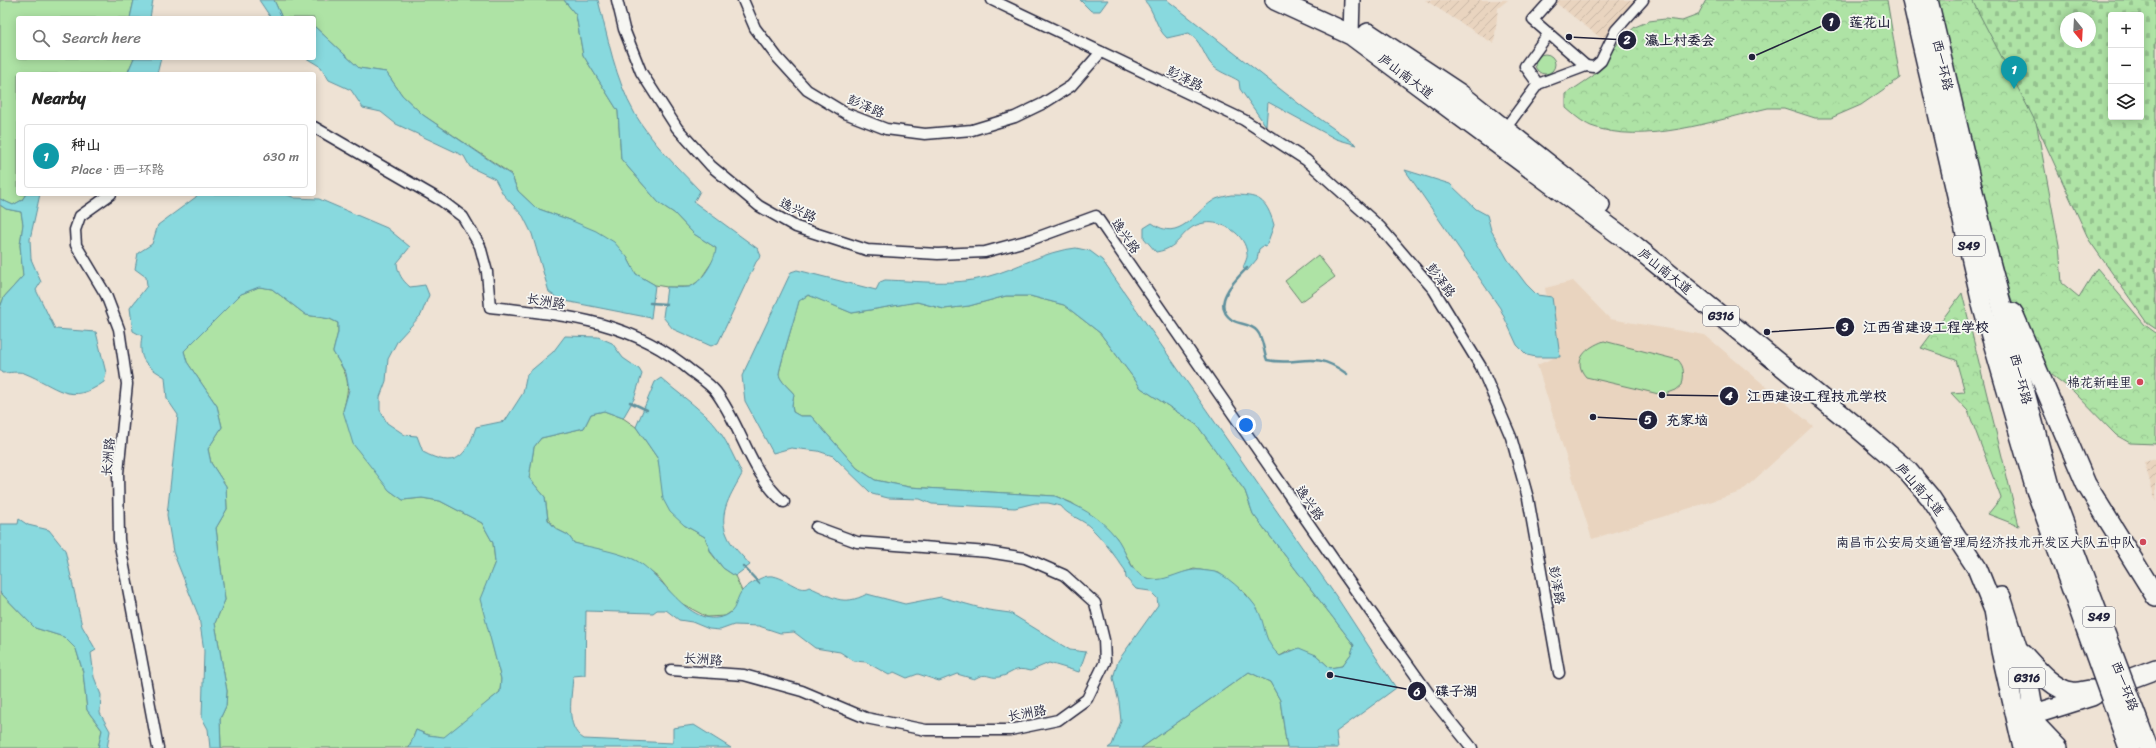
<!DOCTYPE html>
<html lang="en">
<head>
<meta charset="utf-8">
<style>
  body { margin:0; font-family:Sriracha,"LXGW WenKai TC",sans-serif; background:#f6f6f6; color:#222 }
  .controls { position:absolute; right:12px; top:12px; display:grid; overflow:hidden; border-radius:4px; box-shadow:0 2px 10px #0003 }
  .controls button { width:36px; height:36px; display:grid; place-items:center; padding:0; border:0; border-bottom:1px solid #e0e0e0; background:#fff; color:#222; font:20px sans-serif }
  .compass { position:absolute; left:2060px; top:12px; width:36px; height:36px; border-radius:50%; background:#fff; box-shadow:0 2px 10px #0003; rotate:162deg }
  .you { position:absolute; left:1246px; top:425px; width:14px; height:14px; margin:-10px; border:3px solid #fff; border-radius:50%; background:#1a73e8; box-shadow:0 0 0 6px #1a73e833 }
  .badge { display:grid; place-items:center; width:26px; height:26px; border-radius:50%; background:#b45309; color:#fff; font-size:13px; font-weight:700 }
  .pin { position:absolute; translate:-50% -33px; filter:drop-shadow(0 1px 2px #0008) }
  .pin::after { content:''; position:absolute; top:21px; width:14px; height:12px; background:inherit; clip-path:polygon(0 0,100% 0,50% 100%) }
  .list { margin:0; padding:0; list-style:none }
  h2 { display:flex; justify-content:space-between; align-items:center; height:52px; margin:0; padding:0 16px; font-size:17px }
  h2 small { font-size:13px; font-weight:400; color:#767676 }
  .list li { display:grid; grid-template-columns:26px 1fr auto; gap:12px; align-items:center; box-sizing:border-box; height:64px; margin:0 8px 8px; padding:0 8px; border:1px solid #e0e0e0; border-radius:4px }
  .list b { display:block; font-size:15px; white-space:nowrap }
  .list p { margin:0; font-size:13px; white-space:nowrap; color:#767676 }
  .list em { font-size:13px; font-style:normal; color:#767676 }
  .icon { flex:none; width:22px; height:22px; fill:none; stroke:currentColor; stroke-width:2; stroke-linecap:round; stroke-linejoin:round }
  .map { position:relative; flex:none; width:2156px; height:748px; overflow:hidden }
  .search { position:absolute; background:#fff; box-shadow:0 2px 10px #0003; left:16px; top:16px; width:300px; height:44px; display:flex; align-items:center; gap:10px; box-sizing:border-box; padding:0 14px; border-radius:4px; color:#767676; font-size:15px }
  .panel { position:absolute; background:#fff; box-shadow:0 2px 10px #0003; left:16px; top:72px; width:300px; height:124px; border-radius:4px }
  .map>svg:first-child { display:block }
  .built { fill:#e9d4bf }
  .industrial { fill:url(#industrial-furrows) }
  .grass { fill:#aee3a5; stroke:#688270 }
  .forest { fill:url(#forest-crowns); stroke:#688270 }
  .cemetery { fill:url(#cemetery-stones); stroke:#688270; fill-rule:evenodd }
  .water { fill:#88d9de; stroke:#5f909d; fill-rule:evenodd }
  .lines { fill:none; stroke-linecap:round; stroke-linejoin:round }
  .stream { stroke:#5f909d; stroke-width:2.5 }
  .street-casing { stroke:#22223b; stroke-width:13 }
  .secondary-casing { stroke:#22223b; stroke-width:18 }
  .highway-casing { stroke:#22223b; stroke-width:22 }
  .street { stroke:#f6f6f2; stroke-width:10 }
  .secondary { stroke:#f6f6f2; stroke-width:15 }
  .highway { stroke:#f6f6f2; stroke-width:19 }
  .highway-bridge-casing { stroke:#22223b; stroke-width:22; stroke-linecap:butt }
  .highway-bridge { stroke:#f6f6f2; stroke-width:19 }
  .poi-dot { fill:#d1495b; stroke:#f6f6f2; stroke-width:1.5 }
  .labels { text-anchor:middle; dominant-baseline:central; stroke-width:3.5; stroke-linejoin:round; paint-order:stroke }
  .shield { fill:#f6f6f2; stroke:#626272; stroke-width:1 }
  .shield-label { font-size:12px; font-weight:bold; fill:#22223b }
  .street-label { font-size:13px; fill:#22223b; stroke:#f6f6f2 }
  .poi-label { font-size:13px; fill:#22223b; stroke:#f6f6f2; text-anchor:end }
  .leader { fill:none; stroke:#22223b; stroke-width:1.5 }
  .callout-dot { fill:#22223b; stroke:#f6f6f2; stroke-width:1.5 }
  .mark-label { font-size:12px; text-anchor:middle; font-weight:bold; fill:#fff }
  .callout-label { font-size:14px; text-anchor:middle; font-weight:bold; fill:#22223b; stroke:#f6f6f2; stroke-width:3.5; stroke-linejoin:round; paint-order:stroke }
</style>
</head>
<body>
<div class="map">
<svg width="2156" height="748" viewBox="0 0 2156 748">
  <defs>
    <pattern id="industrial-furrows" width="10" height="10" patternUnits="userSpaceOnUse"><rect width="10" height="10" fill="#e9d4bf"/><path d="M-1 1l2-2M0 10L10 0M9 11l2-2" fill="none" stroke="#c8b6a5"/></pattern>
    <pattern id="forest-crowns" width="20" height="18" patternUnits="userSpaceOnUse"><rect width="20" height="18" fill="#aee3a5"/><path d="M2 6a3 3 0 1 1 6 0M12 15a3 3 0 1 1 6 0" fill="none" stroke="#95c28f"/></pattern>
    <pattern id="cemetery-stones" width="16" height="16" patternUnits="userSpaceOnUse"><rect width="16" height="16" fill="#aee3a5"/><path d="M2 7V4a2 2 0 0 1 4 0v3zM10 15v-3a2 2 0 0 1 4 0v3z" fill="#95c28f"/></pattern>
  </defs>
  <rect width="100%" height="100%" fill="#eee2d4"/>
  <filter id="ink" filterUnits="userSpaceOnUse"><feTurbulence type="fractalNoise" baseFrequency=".025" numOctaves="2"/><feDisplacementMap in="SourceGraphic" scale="8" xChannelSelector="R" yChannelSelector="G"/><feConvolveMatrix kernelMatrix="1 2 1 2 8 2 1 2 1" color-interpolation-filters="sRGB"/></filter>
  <g filter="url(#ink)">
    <polygon class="built" points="1573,281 1610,319 1705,335 1813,426 1741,492 1592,539 1537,365 1556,357 1545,288"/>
    <g class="industrial">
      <polygon points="1425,0 1508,0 1498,8 1494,44"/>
      <polygon points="1559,0 1652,0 1602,39 1556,3"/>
      <polygon points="2156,459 2156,502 2144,462"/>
    </g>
    <g class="grass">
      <polygon points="0,0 134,0 130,18 18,18 18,58 134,58 127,74 18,74 18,194 26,194 22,200 13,205 0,199"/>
      <polygon points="274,0 564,0 576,15 583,55 618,111 621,159 659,203 674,213 694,234 716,248 716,256 700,280 690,287 667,287 655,285 636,274 627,257 570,220 536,208 518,191 511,174 423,115 402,95 386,72 359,68 314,26 314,18 282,18"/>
      <circle cx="1545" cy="64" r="10"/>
      <polygon points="0,205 6,209 21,212 23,224 20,245 23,276 4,297 0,308"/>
      <polygon points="1318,255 1335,277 1301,302 1285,281"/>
      <path d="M259,287L272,289L306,315L330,319L338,323V332L333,352C349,378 351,382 343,411L389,490L403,500L422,498L440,501L482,523L493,543L495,562L481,599L501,679L500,692L444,738L428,735L416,730L409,748H221L220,719L226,706L227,691L215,623L225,600L216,528L227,509L226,486L211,463L208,449L222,427L217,406L187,362L184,351L241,294Z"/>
      <path d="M809,295L852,313L917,302L944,309L969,306L1006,296H1030L1064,305L1100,333L1141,388L1197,425L1245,491L1253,514L1354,645L1351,654L1342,666L1330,668L1316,655L1290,650L1280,656L1269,646L1257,609L1246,594L1219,573L1194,569L1162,580L1144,578L1134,569L1116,537L1072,503L1055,496L909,487L875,480L857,468L811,416H800L793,412L792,405L794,394C790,389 781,382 779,375C778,371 797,310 799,300Z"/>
      <path d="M1604,341L1678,360C1685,367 1684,375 1682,385L1676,390L1663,395L1586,377C1571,360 1587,347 1604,341Z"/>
      <polygon points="604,411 623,418 636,427 658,459 661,477 684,525 705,537 711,553 723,568 735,576 742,591 734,610 725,616 707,617 677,601 659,578 634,560 574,543 568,535 556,529 548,519 545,497 529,478 534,447 541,438 584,428 591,414"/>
      <polygon points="0,592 35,628 64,637 76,649 83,672 87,710 102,730 98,748 0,748"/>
      <polygon points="1249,672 1270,682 1280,700 1287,748 1141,748"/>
    </g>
    <g class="forest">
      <path d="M1706,0H1887L1900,78L1861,105L1831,118H1815L1784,108H1768C1716,120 1643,146 1591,126C1582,122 1574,115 1566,108V94L1593,76L1622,38L1635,27L1649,21L1665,19L1682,21L1698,15Z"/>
      <polygon points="1934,0 1976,0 2036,121 2059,245 2062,283 2079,297 2097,268 2145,325 2156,333 2156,444 2130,443 2116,435 2073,391 2035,362 1990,242"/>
      <polygon points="1962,293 2019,526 1988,514 2001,498 1968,411 1951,393 1965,392 1956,360 1921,348"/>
    </g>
    <path class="cemetery" d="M1972,0H2156V329L2147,323L2089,240L2033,117ZM2111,15H2141V117H2111ZM2066,18H2090V42H2066Z"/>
    <g class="water">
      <polygon points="134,0 153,0 150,18 130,18"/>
      <polygon points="259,0 274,0 282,18 271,18"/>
      <path d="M564,0H598C608,38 615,79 635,114C652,143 677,167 700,191L694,202L758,249L761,256L756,262L718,343L711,346L673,329L663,317L667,287C674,287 682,288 689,287C701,284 716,259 716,248L694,234L674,213L659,203L621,159L618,111L583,55L576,15Z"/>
      <polygon points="1080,0 1108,0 1100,11 1091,11"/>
      <path d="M1144,0H1167L1303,107L1357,145L1336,139L1268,102L1266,126L1240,89L1239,81C1230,75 1217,72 1210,63C1202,51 1201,42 1189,33L1167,38C1155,27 1155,11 1144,0Z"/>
      <polygon points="314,26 359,68 386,72 402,95 423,115 511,175 518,191 536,208 570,220 596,231 614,242 627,257 636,274 655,285 651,318 560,300 549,292 532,234 523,216 503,194 495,179 470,167 464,156 396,124 381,112 363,108 351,90 329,80 321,67 306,58 314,58"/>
      <polygon points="134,58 161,58 157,74 127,74"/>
      <polygon points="1405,170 1450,184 1476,209 1487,215 1491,230 1508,260 1526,284 1537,295 1552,297 1560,357 1536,357 1527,355 1517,345 1500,308"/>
      <path d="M26,194H40L30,239L31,259L41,282L36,290L55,329L96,332L106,373L104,382C69,407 57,386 24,373C18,371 9,373 2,373L0,370V308L4,297L23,276L20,245L23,224L21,212L6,209L0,205V199L13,205L22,200Z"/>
      <path d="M197,194H285L295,198L319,199L387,228L410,247L397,263C398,274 402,280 410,287L425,285L429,295L421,315L398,340L388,359L386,381L380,397V410L387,423L405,435L417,436L423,452C455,469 466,458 476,427L505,421L523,393L527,374L553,352L565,336L598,337L612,343L623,358L639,369L642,374L634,399L623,418L604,411L591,414L584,428L541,438L534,447L529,478L545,497L548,520L556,529L568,535L574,543C593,548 614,551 633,559C663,572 687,630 725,616C737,611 735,601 741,592C746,586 760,577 768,576C783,574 799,594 809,587C833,597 842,607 867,594L905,604L941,597L988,610L1010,613L1070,650L1086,652L1079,672L1049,663L1030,671C1013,666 1014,674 999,677C988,679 988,671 974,679L957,674L939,681L918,674L907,678L894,672L889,675L866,662L854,661L840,652L815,648L794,632L780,633L759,626L734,625L720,630L709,629L692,622L679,620L666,610H657L653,613L586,611L585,675L573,676C572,697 564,727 584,739L673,743V728L694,725L731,748H409L416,730L428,735L444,737L500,692L501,679L480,599L495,562L493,543L482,523L440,501L422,498L403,500L389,490L353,444L343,411L349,390L346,373L333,352L338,332V323L330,319L306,315L272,289L259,287L241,294L184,351L187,362L217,406L222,427L208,449L211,463L226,486L227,509L216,528L225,600L215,623L227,691L226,706L220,719L221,748H210L208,729L202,718L204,651L199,617L173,552L167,515L178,415L167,399L165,377C145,365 138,360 142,336L133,331L130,308L147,286L146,277L135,269L138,253L152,244L158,225L196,197Z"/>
      <path d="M1231,195C1259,195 1266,198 1274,225L1266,247L1263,246L1259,249L1257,259L1247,271L1243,268C1244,264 1248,258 1247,254C1246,234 1222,220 1204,223C1180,227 1183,248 1156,252L1144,238V228L1152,223C1180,244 1195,210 1216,199C1221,197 1227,196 1231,195Z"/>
      <path d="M1076,248L1090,251L1102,260L1338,599L1396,688L1336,732L1338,748H1287L1280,700L1270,682L1249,672L1141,748H1108L1112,745L1121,721L1119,702L1113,678L1118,661L1158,605L1157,598L1150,591L1136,589L1126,578L1125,570C1114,555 1103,539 1089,526C1080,518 1068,516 1061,506L1048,503H1035L1015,508L932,504L920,499L888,498L872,494L833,456L818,451L791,448L773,453L745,401L742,376L791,272L797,270L876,290L880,282L885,280C919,281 953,286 986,277C1017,269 1044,251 1076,248ZM808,295L852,313L917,302L944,309L969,306L1006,296H1030L1064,305L1100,333L1141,388L1197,425L1245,491L1253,514L1354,645L1351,654L1342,666L1330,668L1316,655L1299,648L1280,656C1263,641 1267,629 1258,610C1252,599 1230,578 1218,573C1213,571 1206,571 1200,570C1181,568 1163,586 1144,577C1128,570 1126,548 1115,536C1100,517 1077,505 1055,496L909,487L875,480L857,468L811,416H800L793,412L792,405L794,394C790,389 781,382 779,375C778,371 797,310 799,301Z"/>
      <path d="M661,378C675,391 690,401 704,414C722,429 732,453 742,474C732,493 717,513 727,535C731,546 743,556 750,565L735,576L723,568L711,552L705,537L684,525L670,512L663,499L658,459L636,427L655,382Z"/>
      <polygon points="19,519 28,525 49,530 65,550 82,626 96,650 91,653 94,677 101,695 100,713 110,731 107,748 98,748 102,730 87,710 83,672 76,649 64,637 35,628 0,592 0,524 18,524"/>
    </g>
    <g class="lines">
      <g class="stream">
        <path d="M1247,268C1235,280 1210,304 1232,320C1240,325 1250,323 1257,331C1264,339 1263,351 1267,360C1301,367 1312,348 1347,374"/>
        <polyline points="650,303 667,304"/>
        <polyline points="630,402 647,410"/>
        <polyline points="743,566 759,583"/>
      </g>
      <defs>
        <g id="street">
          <polyline points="617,0 624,29 641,72 677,128 711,166 759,206 796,227 867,250 938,254 985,252 1033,239 1096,216 1343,573 1434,701 1472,748"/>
          <polyline points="743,0 755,28 777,57 807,90 845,113 886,129 925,134 972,130 1015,117 1044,103 1071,86 1101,52"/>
          <polyline points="992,0 1244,120 1306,160 1380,227 1434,290 1481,367 1511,437 1528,498 1559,673"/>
          <polyline points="1551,0 1533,20 1586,66"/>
          <polyline points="1538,84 1525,66 1549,33"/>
          <path d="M314,127L442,201L463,217L480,246L487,272L490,307C565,315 631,320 691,371C699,377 710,384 716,392C742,427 750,473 784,502"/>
          <polyline points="1505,129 1538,84 1586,66 1594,67 1601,61 1616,30 1643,0"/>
          <polyline points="111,194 80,216 75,230 76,245 106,295 119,329 127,384 118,473 119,540 158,748"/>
          <polyline points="671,670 744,675 802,691 866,718 926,730 1010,730 1058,720 1087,699 1105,662 1104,640 1095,603 1064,575 1025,558 988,552 857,542 816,527"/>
        </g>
        <polyline id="secondary" points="1351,35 1352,0"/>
        <g id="highway">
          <polyline points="1275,0 1351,35 1635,246 1853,424 1907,470 1930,497 1977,568 1994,610 2001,651 2023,748"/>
          <polyline points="1912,0 1983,308 2036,490"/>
          <polyline points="1928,0 1986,247 2050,486"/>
          <polyline points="1368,33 1460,94 1600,205"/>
          <polyline points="2013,313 2086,484 2156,597"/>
          <polyline points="2001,597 2029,685 2040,748"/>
          <path d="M2022,653C2034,666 2054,691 2073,692C2079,693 2086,690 2092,690"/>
          <polyline points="2022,711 2035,714 2092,696 2105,688 2156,669"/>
          <polyline points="2037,726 2058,748"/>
        </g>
      </defs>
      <use href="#street" class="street-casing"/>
      <use href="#secondary" class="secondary-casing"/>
      <use href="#highway" class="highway-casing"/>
      <use href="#street" class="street"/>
      <use href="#secondary" class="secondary"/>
      <use href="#highway" class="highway"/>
      <defs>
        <g id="highway-bridge">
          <polyline points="2050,486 2148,748"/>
          <polyline points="2036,490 2129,748"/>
        </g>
      </defs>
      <use href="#highway-bridge" class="highway-bridge-casing"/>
      <use href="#highway-bridge" class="highway-bridge"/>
    </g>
  </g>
  <g class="poi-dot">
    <circle cx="2140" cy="382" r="4"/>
    <circle cx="2143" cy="542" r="4"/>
  </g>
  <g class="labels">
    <g class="shield">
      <rect x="1953" y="236" width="32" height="20" rx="3"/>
      <rect x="1703" y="306" width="36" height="20" rx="3"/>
      <rect x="2083" y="607" width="32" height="20" rx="3"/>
      <rect x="2009" y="668" width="36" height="20" rx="3"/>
    </g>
    <g class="shield-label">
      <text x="1969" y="246">S49</text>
      <text x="1721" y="316">G316</text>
      <text x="2099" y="617">S49</text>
      <text x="2027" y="678">G316</text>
    </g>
    <g class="street-label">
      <text transform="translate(1943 65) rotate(77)">西一环路</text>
      <text transform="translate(1406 76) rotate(37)">庐山南大道</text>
      <text transform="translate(1185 78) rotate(26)">彭泽路</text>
      <text transform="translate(866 106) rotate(23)">彭泽路</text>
      <text transform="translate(798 210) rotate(25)">逸兴路</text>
      <text transform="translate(1126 236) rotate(55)">逸兴路</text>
      <text transform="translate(1665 271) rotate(39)">庐山南大道</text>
      <text transform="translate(1441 280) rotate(53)">彭泽路</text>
      <text transform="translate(546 301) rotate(9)">长洲路</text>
      <text transform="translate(2021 379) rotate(75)">西一环路</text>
      <text transform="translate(108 457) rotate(-85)">长洲路</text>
      <text transform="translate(1920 489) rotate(49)">庐山南大道</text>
      <text transform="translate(1310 503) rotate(55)">逸兴路</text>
      <text transform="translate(1557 585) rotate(80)">彭泽路</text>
      <text transform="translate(703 659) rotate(4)">长洲路</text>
      <text transform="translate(2125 686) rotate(69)">西一环路</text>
      <text transform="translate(1027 713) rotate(-10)">长洲路</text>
    </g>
    <g class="poi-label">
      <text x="2132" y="382">棉花新畦里</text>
      <text x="2135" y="542">南昌市公安局交通管理局经济技术开发区大队五中队</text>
    </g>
  </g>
  <path class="leader" d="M1752 57L1831 22M1569 37L1627 40M1767 332L1845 327M1662 395L1729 396M1593 417L1648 420M1330 675L1417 691"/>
  <g class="callout-dot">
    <circle cx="1752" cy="57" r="4"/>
    <circle cx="1569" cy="37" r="4"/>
    <circle cx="1767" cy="332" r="4"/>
    <circle cx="1662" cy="395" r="4"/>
    <circle cx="1593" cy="417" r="4"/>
    <circle cx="1330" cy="675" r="4"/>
    <circle cx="1831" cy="22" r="10"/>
    <circle cx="1627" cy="40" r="10"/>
    <circle cx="1845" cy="327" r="10"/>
    <circle cx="1729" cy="396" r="10"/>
    <circle cx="1648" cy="420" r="10"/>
    <circle cx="1417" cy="691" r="10"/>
  </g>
  <g class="mark-label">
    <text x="1831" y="26">1</text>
    <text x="1627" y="44">2</text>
    <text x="1845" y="331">3</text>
    <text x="1729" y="400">4</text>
    <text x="1648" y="424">5</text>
    <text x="1417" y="696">6</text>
  </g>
  <g class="callout-label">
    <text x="1870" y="27">莲花山</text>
    <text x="1680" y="45">瀛上村委会</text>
    <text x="1926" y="332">江西省建设工程学校</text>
    <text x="1817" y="401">江西建设工程技术学校</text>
    <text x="1687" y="425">充家垴</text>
    <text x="1456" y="696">碟子湖</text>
  </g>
</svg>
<div class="controls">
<button>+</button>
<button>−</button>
<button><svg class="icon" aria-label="layers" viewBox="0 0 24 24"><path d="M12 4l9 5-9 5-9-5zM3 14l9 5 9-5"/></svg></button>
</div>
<svg class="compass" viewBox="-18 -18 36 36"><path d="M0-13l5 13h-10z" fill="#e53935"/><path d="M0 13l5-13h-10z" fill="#767676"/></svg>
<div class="you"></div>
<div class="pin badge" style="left:2014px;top:89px;background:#0f9aa8">1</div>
<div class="search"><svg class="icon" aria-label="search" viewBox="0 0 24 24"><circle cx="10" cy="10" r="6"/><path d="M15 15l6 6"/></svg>Search here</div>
<section class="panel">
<h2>Nearby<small></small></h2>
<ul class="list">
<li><span class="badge" style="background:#0f9aa8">1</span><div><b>种山</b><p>Place · 西一环路</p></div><em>630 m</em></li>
</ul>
</section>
</div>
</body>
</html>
